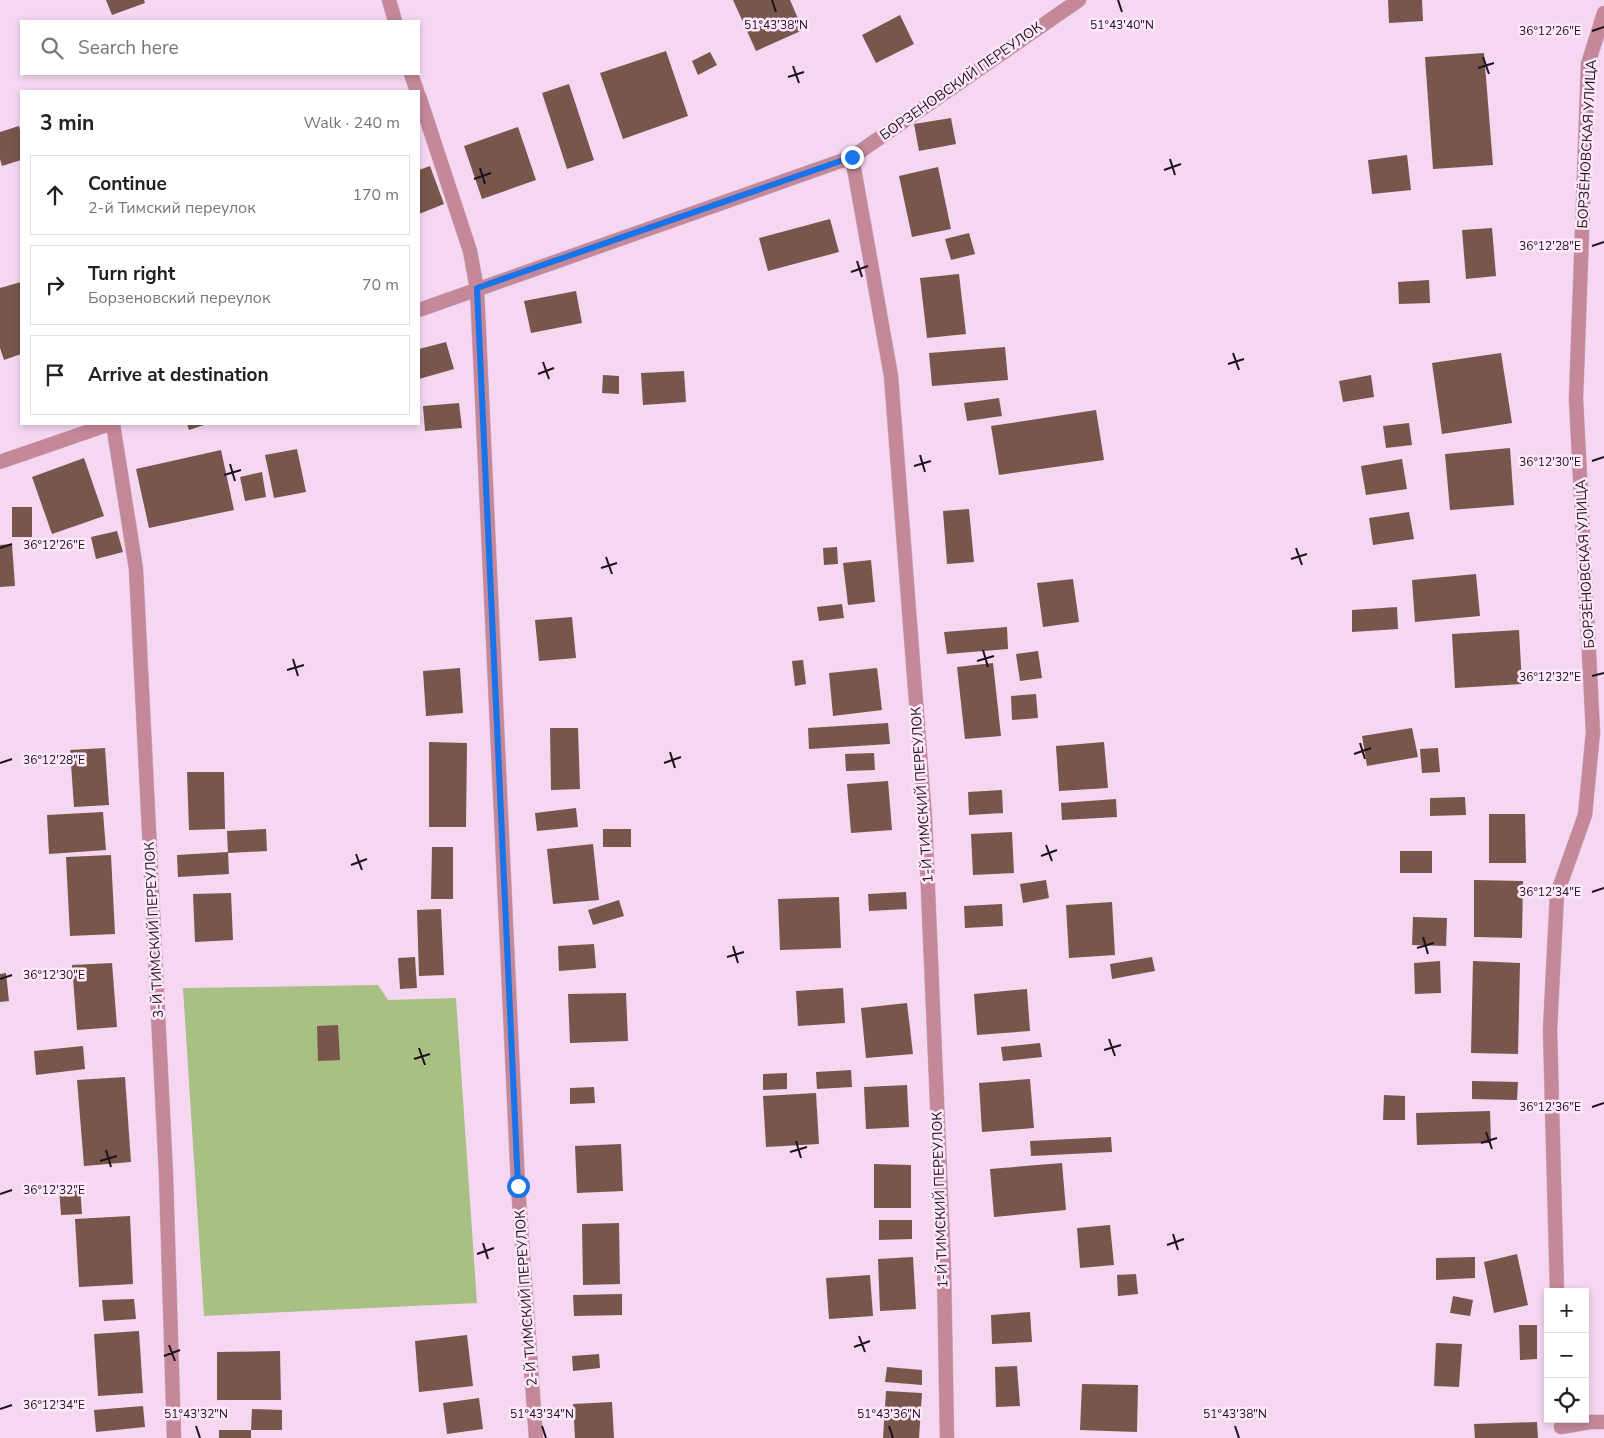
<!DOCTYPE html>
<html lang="en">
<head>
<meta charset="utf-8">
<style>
  body { margin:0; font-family:"Nunito Sans",sans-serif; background:#f2f2f2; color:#222 }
  .controls { position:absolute; right:15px; bottom:15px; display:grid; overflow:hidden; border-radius:0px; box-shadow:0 2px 8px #0003 }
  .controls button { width:45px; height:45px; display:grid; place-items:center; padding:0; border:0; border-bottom:1px solid #e0e0e0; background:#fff; color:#222; font:25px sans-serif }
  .stop { position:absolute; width:15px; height:15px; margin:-11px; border:4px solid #1a73e8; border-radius:50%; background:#fff }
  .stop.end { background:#1a73e8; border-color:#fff; box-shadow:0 1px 5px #0008 }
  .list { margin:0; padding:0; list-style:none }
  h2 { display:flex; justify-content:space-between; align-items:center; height:65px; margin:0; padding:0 20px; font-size:21px }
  h2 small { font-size:16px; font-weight:400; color:#767676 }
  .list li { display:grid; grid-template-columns:32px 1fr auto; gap:15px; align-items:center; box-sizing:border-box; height:80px; margin:0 10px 10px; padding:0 10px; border:1px solid #e0e0e0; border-radius:0px }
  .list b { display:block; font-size:19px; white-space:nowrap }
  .list p { margin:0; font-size:16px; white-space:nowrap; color:#767676 }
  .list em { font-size:16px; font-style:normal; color:#767676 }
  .icon { flex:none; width:28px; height:28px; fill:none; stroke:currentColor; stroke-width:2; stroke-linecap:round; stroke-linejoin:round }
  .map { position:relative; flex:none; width:1604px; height:1438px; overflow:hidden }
  .search { position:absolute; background:#fff; box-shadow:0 2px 8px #0003; left:20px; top:20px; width:400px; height:55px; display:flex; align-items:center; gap:12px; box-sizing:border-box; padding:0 18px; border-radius:0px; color:#767676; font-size:19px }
  .panel { position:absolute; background:#fff; box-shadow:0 2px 8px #0003; left:20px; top:90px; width:400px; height:335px; border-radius:0px }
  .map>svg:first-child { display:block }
  .green { fill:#a8c083 }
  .building { fill:#78564c }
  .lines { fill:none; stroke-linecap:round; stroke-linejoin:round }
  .service-casing { stroke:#ceb4cb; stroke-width:15 }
  .minor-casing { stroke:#ceb4cb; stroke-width:15 }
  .service { stroke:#c58898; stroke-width:14 }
  .minor { stroke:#c58898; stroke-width:14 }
  .route { stroke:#1a73e8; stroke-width:6 }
  .ticks { fill:none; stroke:#1d131c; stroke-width:2 }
  .labels { text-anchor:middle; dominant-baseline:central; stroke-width:5; stroke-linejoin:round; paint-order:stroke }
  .street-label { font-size:14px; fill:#1d131c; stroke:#ffe7fc }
  .ticks-label { font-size:12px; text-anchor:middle; fill:#1d131c; stroke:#ffe7fc; stroke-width:5; stroke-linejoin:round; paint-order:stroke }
</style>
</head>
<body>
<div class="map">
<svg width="1604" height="1438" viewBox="0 0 1604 1438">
  <rect width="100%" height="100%" fill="#f5d7f2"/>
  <polygon class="green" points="378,985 388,1000 456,998 477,1303 204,1316 183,988"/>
  <g class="building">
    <polygon points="106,0 144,0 145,3 112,15"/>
    <polygon points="733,0 790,0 803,30 756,51"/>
    <polygon points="1388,0 1422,0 1423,21 1389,23"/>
    <polygon points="900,15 914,44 876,63 862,35"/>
    <polygon points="666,51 688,116 623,139 600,73"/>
    <polygon points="710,52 717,65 698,75 692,61"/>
    <polygon points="1484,53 1493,165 1433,169 1425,57"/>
    <polygon points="569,84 594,160 567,169 542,93"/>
    <polygon points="951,118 956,144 919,151 914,124"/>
    <polygon points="19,126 21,134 21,160 2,166 0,159 0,132"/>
    <polygon points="518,127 536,180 482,199 464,146"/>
    <polygon points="1407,155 1411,190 1372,194 1368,160"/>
    <polygon points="430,166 444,204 419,214 419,170"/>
    <polygon points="938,167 951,229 912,237 899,176"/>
    <polygon points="830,219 839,252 768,271 759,238"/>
    <polygon points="1492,228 1496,276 1466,279 1462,230"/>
    <polygon points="969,233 975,254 951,260 945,239"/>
    <polygon points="959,274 966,334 927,338 920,278"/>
    <polygon points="1429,280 1430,303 1399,304 1398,282"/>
    <polygon points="21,282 21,354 4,360 0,348 0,288"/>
    <polygon points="576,291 582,323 531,333 524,301"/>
    <polygon points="446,342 454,369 419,379 419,349"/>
    <polygon points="1005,347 1008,380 932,386 929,353"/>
    <polygon points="1501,353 1512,423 1442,434 1432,363"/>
    <polygon points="684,371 686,402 643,405 641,373"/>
    <polygon points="603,375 619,376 619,394 602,393"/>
    <polygon points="1371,375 1374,397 1343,402 1339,381"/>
    <polygon points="999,398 1002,416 967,421 964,403"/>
    <polygon points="459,403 462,428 425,431 423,406"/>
    <polygon points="1096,410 1104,460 999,475 991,426"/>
    <polygon points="1409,423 1412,445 1386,448 1383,426"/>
    <polygon points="187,424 207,424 189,430"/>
    <polygon points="1510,448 1514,505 1450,510 1445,454"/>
    <polygon points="297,449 306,492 274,498 265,455"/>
    <polygon points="221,450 234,510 149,528 136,469"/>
    <polygon points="84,458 104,516 52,534 32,477"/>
    <polygon points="1402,459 1407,489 1366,495 1361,466"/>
    <polygon points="262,472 266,497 245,501 240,477"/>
    <rect x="12" y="507" width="20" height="30"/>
    <polygon points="969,509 974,562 947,564 943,511"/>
    <polygon points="1409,512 1414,539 1373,545 1369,518"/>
    <polygon points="117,531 123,552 96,559 91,537"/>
    <polygon points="12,544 15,586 0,587 0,545"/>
    <polygon points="837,547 838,564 824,565 823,548"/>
    <polygon points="871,560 875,602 848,605 843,563"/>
    <polygon points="1476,574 1480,616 1415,622 1412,580"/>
    <polygon points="1073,579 1079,622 1043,627 1037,583"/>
    <polygon points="842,604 844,618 819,621 817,607"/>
    <polygon points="1397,607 1398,629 1352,632 1352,610"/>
    <polygon points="572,617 576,658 539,661 535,620"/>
    <polygon points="1007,627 1008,649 947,654 944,632"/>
    <polygon points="1519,630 1522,684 1455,688 1452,634"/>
    <polygon points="1038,651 1042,678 1020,681 1016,654"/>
    <polygon points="803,660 806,684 795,686 792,661"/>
    <polygon points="993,663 1001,736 965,739 957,667"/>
    <polygon points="460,668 463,713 426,716 423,671"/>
    <polygon points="877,668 882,710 833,716 829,673"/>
    <polygon points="1036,694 1038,718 1012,720 1011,696"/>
    <polygon points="888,723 890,744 809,749 808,728"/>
    <polygon points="550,728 578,728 580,789 551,790"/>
    <polygon points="1412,728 1418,757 1367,766 1362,736"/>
    <polygon points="429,742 467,743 466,827 429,827"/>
    <polygon points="1104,742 1108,788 1059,791 1056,746"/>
    <polygon points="105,748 109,805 74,807 70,750"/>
    <polygon points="1438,748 1440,772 1422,773 1420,749"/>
    <polygon points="874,753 875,770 846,771 845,754"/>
    <polygon points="187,772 224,772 225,829 189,830"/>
    <polygon points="888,781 892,830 851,833 847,784"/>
    <polygon points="1002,790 1003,813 969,815 968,792"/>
    <polygon points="1465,797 1466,815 1430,816 1430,798"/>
    <polygon points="1116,799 1117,817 1062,820 1061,803"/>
    <polygon points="576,808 578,827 537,831 535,813"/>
    <polygon points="103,812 106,850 49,854 47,815"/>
    <polygon points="1489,814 1525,814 1526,863 1489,863"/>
    <polygon points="266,829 267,851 228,853 227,831"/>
    <rect x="603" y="829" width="28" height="18"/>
    <polygon points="1012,832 1014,873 973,875 971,834"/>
    <polygon points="593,844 599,900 553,904 547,849"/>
    <polygon points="432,847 453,847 453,899 431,899"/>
    <rect x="1400" y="851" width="32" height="22"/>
    <polygon points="228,852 229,874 178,877 177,855"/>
    <polygon points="111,855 115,934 70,936 66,857"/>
    <polygon points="1046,880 1049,898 1023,903 1020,884"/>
    <polygon points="1474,880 1523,881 1522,938 1474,937"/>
    <polygon points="906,892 907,909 869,911 868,894"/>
    <polygon points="231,893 233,940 195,942 193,894"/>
    <polygon points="839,897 841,948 780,950 778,899"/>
    <polygon points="619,900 624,916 593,925 588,910"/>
    <polygon points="1112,902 1115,955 1069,958 1066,905"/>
    <polygon points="1002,904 1003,926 965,928 964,906"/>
    <polygon points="441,909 444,975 419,976 417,910"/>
    <polygon points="1413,917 1447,918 1446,946 1412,945"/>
    <polygon points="594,944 596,968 559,971 558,946"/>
    <polygon points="415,957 417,988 400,989 398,958"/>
    <polygon points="1152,957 1155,971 1112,979 1110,964"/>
    <polygon points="1440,961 1441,993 1415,994 1414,963"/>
    <polygon points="1473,961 1520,963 1518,1054 1471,1053"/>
    <polygon points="112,963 117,1027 77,1030 72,965"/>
    <polygon points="6,973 9,1001 0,1002 0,974"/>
    <polygon points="843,988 845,1023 798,1026 796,991"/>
    <polygon points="1027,989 1030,1031 977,1035 974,994"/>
    <polygon points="626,993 628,1041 570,1043 568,994"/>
    <polygon points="907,1003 913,1054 866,1058 861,1008"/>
    <polygon points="338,1025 340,1060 318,1061 317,1026"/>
    <polygon points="1040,1043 1042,1057 1003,1061 1001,1047"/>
    <polygon points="83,1046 85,1069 36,1075 34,1051"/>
    <polygon points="851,1070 852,1087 817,1089 816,1072"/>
    <polygon points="787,1073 787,1089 763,1090 763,1074"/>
    <polygon points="125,1077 131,1162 84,1166 77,1080"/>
    <polygon points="1030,1079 1034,1128 982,1132 979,1083"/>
    <polygon points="1472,1081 1518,1082 1517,1100 1472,1099"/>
    <polygon points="907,1085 909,1127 866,1129 864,1087"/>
    <polygon points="594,1087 595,1103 570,1104 570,1088"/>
    <polygon points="816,1093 819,1144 766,1147 763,1096"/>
    <polygon points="1384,1095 1405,1096 1405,1120 1383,1120"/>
    <polygon points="1490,1111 1491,1143 1417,1145 1416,1113"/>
    <polygon points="1111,1137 1112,1152 1031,1156 1030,1141"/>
    <polygon points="621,1144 623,1191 577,1193 575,1146"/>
    <polygon points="1062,1163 1066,1210 994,1217 990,1169"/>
    <polygon points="874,1164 911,1165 911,1208 874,1208"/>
    <polygon points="80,1186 82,1214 61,1215 59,1187"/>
    <polygon points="130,1216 133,1284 79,1287 75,1219"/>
    <polygon points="879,1220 912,1220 912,1239 879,1240"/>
    <polygon points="619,1223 620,1284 583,1285 582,1224"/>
    <polygon points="1110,1225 1114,1265 1080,1268 1077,1228"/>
    <polygon points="1517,1254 1528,1305 1494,1313 1484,1262"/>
    <polygon points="913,1257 916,1309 880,1311 878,1259"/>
    <polygon points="1475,1257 1475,1278 1436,1280 1436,1258"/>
    <polygon points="1136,1274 1138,1294 1118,1296 1117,1275"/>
    <polygon points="870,1275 873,1316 829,1319 826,1278"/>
    <polygon points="622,1294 622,1315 574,1316 573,1295"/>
    <polygon points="1453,1296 1473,1300 1470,1316 1450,1313"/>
    <polygon points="134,1299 136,1319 104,1321 102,1300"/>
    <polygon points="1030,1312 1032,1342 992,1344 991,1315"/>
    <polygon points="1519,1325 1537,1325 1537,1359 1520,1360"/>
    <polygon points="139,1331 143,1393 98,1396 94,1334"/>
    <polygon points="467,1335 473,1386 419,1392 415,1341"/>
    <polygon points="1436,1343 1462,1344 1459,1387 1434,1386"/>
    <polygon points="280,1351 281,1400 217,1400 217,1352"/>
    <polygon points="599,1354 600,1368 573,1371 572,1356"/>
    <polygon points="1017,1366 1020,1406 996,1407 995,1367"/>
    <polygon points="887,1367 922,1370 922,1385 885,1382"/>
    <polygon points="1082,1384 1138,1385 1137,1432 1080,1430"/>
    <polygon points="886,1391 922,1393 919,1438 883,1438"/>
    <polygon points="479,1398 483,1429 447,1434 443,1403"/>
    <polygon points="612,1402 614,1438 575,1438 573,1404"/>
    <polygon points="143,1406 145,1427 96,1432 94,1410"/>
    <polygon points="252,1409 282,1410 282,1430 251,1430"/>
    <polygon points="1537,1422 1538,1438 1475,1438 1474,1424"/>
    <rect x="219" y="1430" width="32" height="8"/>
  </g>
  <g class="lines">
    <defs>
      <g id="service">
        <polyline points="1557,1292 1550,1030 1557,894 1585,815 1593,732 1576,399 1588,64 1604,13"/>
        <polyline points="1561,1427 1590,1422 1604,1422"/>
      </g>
      <g id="minor">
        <polyline points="389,0 395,21"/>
        <polyline points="411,74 417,91"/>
        <polyline points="419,96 470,251 477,289 518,1186 536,1438"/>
        <polyline points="852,157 891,376 925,819 944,1268 947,1438"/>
        <polyline points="419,310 852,157 1079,0"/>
        <polyline points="113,424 136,569 166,1175 174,1438"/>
        <polyline points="0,462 110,424"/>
      </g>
    </defs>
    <use href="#service" class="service-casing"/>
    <use href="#minor" class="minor-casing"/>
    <use href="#service" class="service"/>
    <use href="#minor" class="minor"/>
  </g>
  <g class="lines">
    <polyline class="route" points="518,1186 477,288 852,157"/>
  </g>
  <path class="ticks" d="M772,0L776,12M1118,0L1122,12M1592,31L1604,27M1483,57L1489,74M793,66L799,83M1478,68L1494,63M788,77L804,72M1170,159L1175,175M480,168L485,184M1164,170L1181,164M474,179L491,173M1592,246L1604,242M857,261L862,277M851,272L868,266M1233,353L1239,370M543,362L549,379M1228,364L1244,359M538,374L554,368M920,455L925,472M1592,461L1604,457M230,464L235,481M914,466L931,461M224,475L241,470M0,548L12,544M1296,548L1302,565M606,557L612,574M1291,559L1307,554M601,568L617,563M983,650L988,667M293,659L298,676M977,661L994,656M287,670L304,665M1592,676L1604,673M1360,743L1365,759M670,752L675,768M1354,754L1371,748M0,763L12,759M664,763L681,757M1046,845L1052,861M356,854L362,870M1041,856L1057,850M351,865L367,859M1592,892L1604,888M1423,937L1428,954M733,946L738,963M1417,948L1434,943M727,957L744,952M0,979L12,975M1109,1039L1115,1056M419,1048L425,1065M1104,1050L1121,1045M414,1059L430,1054M1592,1107L1604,1103M1486,1132L1492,1149M796,1141L801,1158M1481,1143L1497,1138M106,1150L111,1167M790,1152L807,1147M100,1161L117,1156M0,1194L12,1190M1173,1234L1178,1250M483,1243L488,1259M1167,1245L1184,1239M477,1254L494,1248M859,1336L865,1352M169,1345L175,1361M854,1347L870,1341M164,1356L180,1350M0,1409L12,1405M196,1426L200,1438M542,1426L546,1438M889,1426L893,1438M1235,1426L1239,1438"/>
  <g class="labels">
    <g class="street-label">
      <text transform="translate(961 81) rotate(-35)">БОРЗЕНОВСКИЙ ПЕРЕУЛОК</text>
      <text transform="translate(1587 144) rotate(-87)">БОРЗЁНОВСКАЯ УЛИЦА</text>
      <text transform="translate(1585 564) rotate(-93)">БОРЗЁНОВСКАЯ УЛИЦА</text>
      <text transform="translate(922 795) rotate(-94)">1-Й ТИМСКИЙ ПЕРЕУЛОК</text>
      <text transform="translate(154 930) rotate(-93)">3-Й ТИМСКИЙ ПЕРЕУЛОК</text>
      <text transform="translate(940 1200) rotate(-92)">1-Й ТИМСКИЙ ПЕРЕУЛОК</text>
      <text transform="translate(526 1298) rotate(-94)">2-Й ТИМСКИЙ ПЕРЕУЛОК</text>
    </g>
  </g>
  <g class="ticks-label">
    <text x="776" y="29">51°43'38"N</text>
    <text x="1122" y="29">51°43'40"N</text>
    <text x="1550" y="35">36°12'26"E</text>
    <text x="1550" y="250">36°12'28"E</text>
    <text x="1550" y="466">36°12'30"E</text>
    <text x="54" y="549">36°12'26"E</text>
    <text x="1550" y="681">36°12'32"E</text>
    <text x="54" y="764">36°12'28"E</text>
    <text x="1550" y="896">36°12'34"E</text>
    <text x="54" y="979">36°12'30"E</text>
    <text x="1550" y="1111">36°12'36"E</text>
    <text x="54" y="1194">36°12'32"E</text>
    <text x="54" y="1409">36°12'34"E</text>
    <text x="196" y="1418">51°43'32"N</text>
    <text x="542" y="1418">51°43'34"N</text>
    <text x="889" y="1418">51°43'36"N</text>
    <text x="1235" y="1418">51°43'38"N</text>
  </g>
</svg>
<div class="controls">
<button>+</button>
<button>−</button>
<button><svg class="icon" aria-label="locate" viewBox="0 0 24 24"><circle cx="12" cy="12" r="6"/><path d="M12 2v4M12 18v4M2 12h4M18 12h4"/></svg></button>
</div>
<div class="stop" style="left:518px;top:1186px"></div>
<div class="stop end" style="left:852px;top:157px"></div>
<div class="search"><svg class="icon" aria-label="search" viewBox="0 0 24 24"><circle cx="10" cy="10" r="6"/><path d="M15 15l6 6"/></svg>Search here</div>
<section class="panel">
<h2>3 min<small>Walk · 240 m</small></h2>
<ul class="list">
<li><svg class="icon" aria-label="ahead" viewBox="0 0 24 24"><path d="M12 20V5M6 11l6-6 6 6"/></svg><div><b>Continue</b><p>2-й Тимский переулок</p></div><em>170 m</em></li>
<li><svg class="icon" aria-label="right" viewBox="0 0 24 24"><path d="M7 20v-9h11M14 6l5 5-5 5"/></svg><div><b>Turn right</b><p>Борзеновский переулок</p></div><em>70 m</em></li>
<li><svg class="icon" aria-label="arrive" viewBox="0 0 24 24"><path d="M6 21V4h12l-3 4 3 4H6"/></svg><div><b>Arrive at destination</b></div></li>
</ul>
</section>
</div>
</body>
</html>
